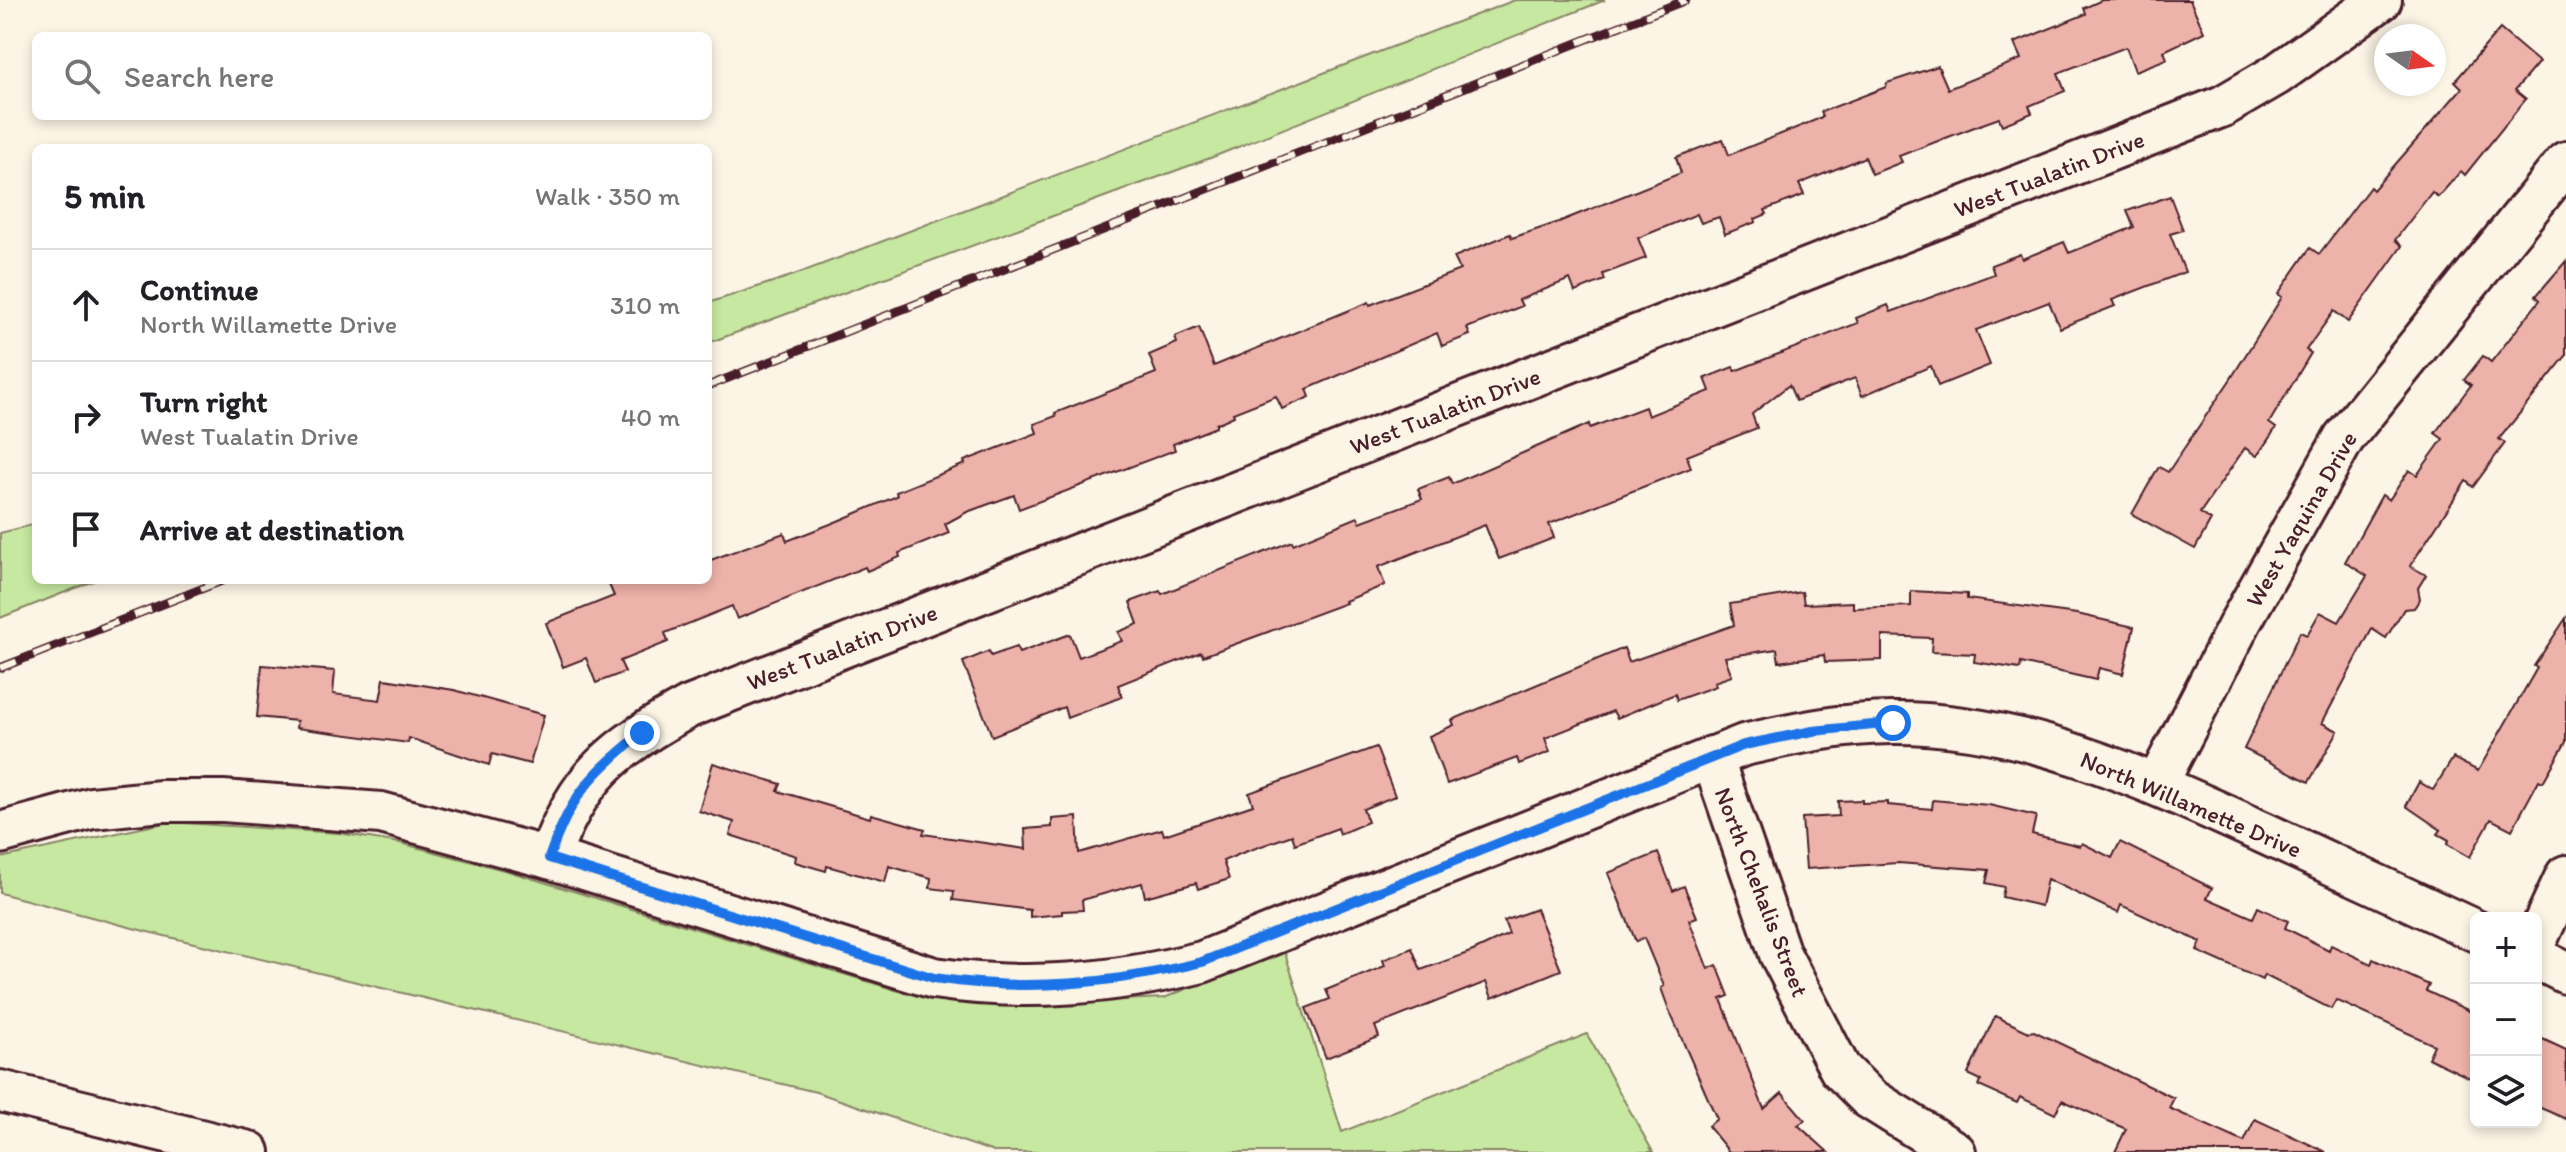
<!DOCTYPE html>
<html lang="en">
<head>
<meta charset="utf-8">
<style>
  body { margin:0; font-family:Itim,sans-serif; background:#f2f2f2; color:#202124 }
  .controls { position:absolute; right:24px; bottom:24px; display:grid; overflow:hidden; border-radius:12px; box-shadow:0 4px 12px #0003 }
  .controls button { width:72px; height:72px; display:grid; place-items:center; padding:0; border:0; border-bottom:2px solid #e0e0e0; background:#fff; color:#202124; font:40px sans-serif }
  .compass { position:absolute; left:2374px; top:24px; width:72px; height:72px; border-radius:50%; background:#fff; box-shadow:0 4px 12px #0003; rotate:104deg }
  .stop { position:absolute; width:24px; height:24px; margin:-18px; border:6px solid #1a73e8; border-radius:50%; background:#fff }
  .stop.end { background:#1a73e8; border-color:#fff; box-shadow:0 2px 8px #0008 }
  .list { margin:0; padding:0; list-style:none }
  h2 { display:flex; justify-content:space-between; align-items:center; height:104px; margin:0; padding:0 32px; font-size:34px }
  h2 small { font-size:26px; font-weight:400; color:#757577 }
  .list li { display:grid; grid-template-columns:52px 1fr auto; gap:24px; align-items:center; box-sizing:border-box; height:112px; padding:0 32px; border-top:2px solid #e0e0e0 }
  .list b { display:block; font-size:30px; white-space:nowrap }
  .list p { margin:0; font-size:26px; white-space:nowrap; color:#757577 }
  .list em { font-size:26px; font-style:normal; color:#757577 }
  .icon { flex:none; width:44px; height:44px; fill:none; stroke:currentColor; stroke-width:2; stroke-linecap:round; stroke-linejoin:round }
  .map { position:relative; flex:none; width:2566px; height:1152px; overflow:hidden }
  .search { position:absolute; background:#fff; box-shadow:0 4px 12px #0003; left:32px; top:32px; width:680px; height:88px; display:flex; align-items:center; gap:20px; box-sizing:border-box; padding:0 28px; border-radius:12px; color:#757577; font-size:30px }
  .panel { position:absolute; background:#fff; box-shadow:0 4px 12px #0003; left:32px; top:144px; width:680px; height:440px; border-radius:12px }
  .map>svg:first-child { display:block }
  .green { fill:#c6e8a0; stroke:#888466; stroke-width:2 }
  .building { fill:#edb2a9; stroke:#4a1f2b; stroke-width:2 }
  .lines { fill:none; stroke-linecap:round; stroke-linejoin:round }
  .minor-casing { stroke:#4a1f2b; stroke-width:46 }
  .minor { stroke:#fcf5e5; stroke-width:40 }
  .rail-casing { stroke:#4a1f2b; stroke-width:9 }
  .rail { stroke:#fcf5e5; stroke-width:6; stroke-dasharray:18; stroke-linecap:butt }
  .route { stroke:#1a73e8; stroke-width:10 }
  .labels { text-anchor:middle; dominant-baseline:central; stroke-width:6; stroke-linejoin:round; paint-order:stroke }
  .street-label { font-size:24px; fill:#4a1f2b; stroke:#fcf5e5 }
</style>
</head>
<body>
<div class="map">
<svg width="2566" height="1152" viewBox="0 0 2566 1152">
  <rect width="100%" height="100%" fill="#fcf5e5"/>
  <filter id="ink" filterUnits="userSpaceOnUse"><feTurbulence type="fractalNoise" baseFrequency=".0125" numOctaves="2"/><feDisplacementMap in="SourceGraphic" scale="16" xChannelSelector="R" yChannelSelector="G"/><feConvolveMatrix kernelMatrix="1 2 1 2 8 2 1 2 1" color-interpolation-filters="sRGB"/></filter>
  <g filter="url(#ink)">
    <g class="green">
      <polygon points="1515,0 1605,0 1213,157 708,343 708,303 794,275"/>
      <polygon points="36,524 36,580 96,580 0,618 0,533"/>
      <polygon points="169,822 339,833 400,843 508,871 899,991 970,1003 1012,1005 1164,998 1284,950 1342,1132 1587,1034 1653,1152 994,1152 816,1092 148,932 0,893 0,858"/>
    </g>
    <g class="building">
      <polygon points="2102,0 2190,0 2204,32 2164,51 2167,59 2135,71 2126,47 2058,73 2065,91 2029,106 2032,113 2002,125 1999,118 1977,126 1899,156 1902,162 1872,174 1865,157 1799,184 1804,195 1765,210 1767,214 1755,219 1756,222 1725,234 1719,217 1701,223 1697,214 1638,238 1646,258 1603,274 1605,280 1575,292 1570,279 1519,300 1522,306 1467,328 1470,335 1442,346 1437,333 1307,389 1310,397 1282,409 1276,396 1233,413 1234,416 1216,424 1216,427 1173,444 1175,450 1019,509 1014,495 967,512 945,524 949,533 899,553 900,557 867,571 865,567 737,619 732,606 665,633 668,642 620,661 625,672 596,683 586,658 563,667 546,623 614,596 607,580 708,580 708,561 784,533 787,541 833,523 897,496 896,492 965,464 964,461 1037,433 1034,424 1056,416 1055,413 1156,373 1149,355 1177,343 1175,337 1199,327 1214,366 1369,302 1370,305 1460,270 1454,257 1510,234 1512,238 1556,223 1681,173 1676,157 1723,139 1729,155 1823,117 1821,112 1886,87 1887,83 1938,66 1948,89 2021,59 2014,43 2086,14 2084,8"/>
      <polygon points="2500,29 2539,62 2515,90 2526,99 2465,175 2461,171 2438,197 2432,192 2395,240 2402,246 2348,322 2334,311 2306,350 2311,353 2269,423 2276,428 2257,456 2245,448 2200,513 2211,520 2195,549 2132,514 2155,473 2159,467 2168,472 2230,380 2282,297 2278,294 2310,248 2319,254 2370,187 2373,190 2462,88 2455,81"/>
      <polygon points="2170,196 2183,230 2170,234 2185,272 2112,300 2115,306 2060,328 2049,302 1976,330 1990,365 1938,386 1931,366 1862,396 1855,378 1796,401 1789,385 1752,414 1757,428 1687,456 1691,468 1549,524 1554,538 1499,559 1485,525 1378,567 1385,585 1345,601 1346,603 1203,656 1201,652 1118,685 1122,697 1067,718 1064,707 992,736 963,662 989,651 991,656 1016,647 1019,653 1070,634 1079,657 1122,641 1118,632 1138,624 1130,602 1160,591 1162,594 1292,541 1293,544 1358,517 1360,522 1422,499 1418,489 1449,477 1452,484 1589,424 1590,428 1645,407 1648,416 1710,391 1705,378 1733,367 1735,371 1858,323 1856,318 1888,305 1891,312 1994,274 1991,265 2020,254 2022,259 2064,242 2069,253 2134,227 2127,211"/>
      <polygon points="2566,261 2566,356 2499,439 2505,443 2473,487 2466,481 2410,566 2426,575 2418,588 2420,599 2414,608 2404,609 2386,638 2372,629 2322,723 2338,731 2309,782 2244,749 2300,632 2307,635 2320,612 2339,622 2367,576 2345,562 2382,495 2389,500 2409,470 2417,475 2443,439 2435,433 2471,385 2464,380 2483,356 2491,362 2540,300 2536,296"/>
      <polygon points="1911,591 1967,594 1967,599 2077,614 2134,627 2123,674 2099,668 2096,680 2021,663 2020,669 1974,662 1975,654 1931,652 1932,638 1882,636 1882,660 1825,662 1824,655 1779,662 1777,649 1725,657 1732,676 1714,682 1716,686 1677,700 1675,694 1617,718 1613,711 1545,738 1550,752 1519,764 1517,758 1447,784 1429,736 1454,725 1452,720 1624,648 1629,662 1734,625 1730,604 1802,592 1804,604 1853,602 1853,608 1911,606"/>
      <polygon points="2566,618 2566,742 2543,782 2539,780 2512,830 2491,819 2470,857 2447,844 2449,840 2438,834 2441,830 2406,806 2419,782 2433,790 2453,758 2478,771 2537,668 2534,666"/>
      <polygon points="262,665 335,671 333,694 380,700 384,679 454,690 544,715 530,764 492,754 489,765 409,738 408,743 296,728 297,721 257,717"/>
      <polygon points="1376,747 1395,796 1363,809 1368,822 1340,834 1338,828 1295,844 1292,835 1242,853 1223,861 1229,879 1198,889 1196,883 1145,897 1142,883 1082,900 1083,910 1062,911 1062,914 1030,917 1030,910 953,900 954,891 930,888 931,878 889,866 885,882 827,866 826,871 795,862 796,856 730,835 734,822 699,811 713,763 781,784 778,791 870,818 871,814 925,829 923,834 1026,849 1025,829 1052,827 1052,819 1077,817 1079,853 1162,829 1164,835 1253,805 1249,793"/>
      <polygon points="1862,800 1862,803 1888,802 1888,805 1932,809 1933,800 1989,805 2036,816 2032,834 2080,846 2082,843 2112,858 2120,842 2212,888 2207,898 2253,918 2258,907 2288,921 2285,928 2329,950 2331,945 2371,964 2373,959 2429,985 2426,991 2476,1014 2476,1081 2428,1058 2434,1045 2336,1000 2331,1009 2264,975 2262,980 2197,951 2201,942 2121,905 2118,913 2047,879 2041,906 2002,897 2004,887 1986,883 1989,870 1898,863 1806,869 1802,818 1839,816 1838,801"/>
      <polygon points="1658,853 1673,891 1684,886 1697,917 1689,920 1708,969 1717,965 1729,996 1721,999 1764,1109 1782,1093 1805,1120 1798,1125 1828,1152 1729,1152 1708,1126 1717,1119 1669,1010 1661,988 1664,986 1644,938 1636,942 1608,873"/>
      <polygon points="1536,909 1561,970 1492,998 1486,982 1375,1026 1379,1037 1326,1058 1306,1008 1330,999 1326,990 1385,966 1383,960 1412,948 1421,970 1473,951 1509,934 1504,921"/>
      <polygon points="1995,1016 2029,1032 2034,1031 2174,1098 2169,1108 2244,1142 2255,1119 2326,1152 2115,1152 2126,1129 2062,1100 2055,1114 2020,1097 2017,1103 1979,1086 1981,1080 1968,1074"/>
      <polygon points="2536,1036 2566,1050 2566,1119 2536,1106"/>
    </g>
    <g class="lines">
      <defs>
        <g id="minor">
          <polyline points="1712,757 1780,954 1840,1069 1869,1098 1955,1152"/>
          <polyline points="2157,784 2241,621 2344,438 2566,162"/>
          <path d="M0,833L92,808L162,801H223L381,813L549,858L934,978C1026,992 1113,984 1202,962L1744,745C1792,734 1843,723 1893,723C2023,722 2146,779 2262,832C2333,865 2405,898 2476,931"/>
          <path d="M549,858C577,777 615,747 689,707L2223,106L2276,75L2381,0"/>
          <polyline points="2536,941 2566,876"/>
          <polyline points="2536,958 2566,973"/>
          <polyline points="0,1091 249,1152"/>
        </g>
      </defs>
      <use href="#minor" class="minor-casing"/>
      <use href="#minor" class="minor"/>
      <defs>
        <g id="rail">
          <polyline points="708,386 1686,0"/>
          <polyline points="0,668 224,580"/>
        </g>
      </defs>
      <use href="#rail" class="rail-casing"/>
      <use href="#rail" class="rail"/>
    </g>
  </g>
  <g class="lines" filter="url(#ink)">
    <path class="route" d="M642,733C591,775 571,794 549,858L934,978C1026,992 1113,984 1202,962L1744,745L1813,731L1893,723"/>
  </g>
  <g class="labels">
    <g class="street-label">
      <text transform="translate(2049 174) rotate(-21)">West Tualatin Drive</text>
      <text transform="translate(1445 411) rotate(-21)">West Tualatin Drive</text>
      <text transform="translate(2301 519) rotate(-60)">West Yaquina Drive</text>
      <text transform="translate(842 647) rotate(-21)">West Tualatin Drive</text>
      <text transform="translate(2191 804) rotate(23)">North Willamette Drive</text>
      <text transform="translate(1762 892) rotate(69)">North Chehalis Street</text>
    </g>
  </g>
</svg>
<div class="controls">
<button>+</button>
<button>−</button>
<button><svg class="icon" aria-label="layers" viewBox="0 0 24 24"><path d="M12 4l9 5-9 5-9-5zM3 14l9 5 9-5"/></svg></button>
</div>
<svg class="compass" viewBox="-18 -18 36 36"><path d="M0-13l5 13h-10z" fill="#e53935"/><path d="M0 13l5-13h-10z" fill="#757577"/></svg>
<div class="stop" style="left:1893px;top:723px"></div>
<div class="stop end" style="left:642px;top:733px"></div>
<div class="search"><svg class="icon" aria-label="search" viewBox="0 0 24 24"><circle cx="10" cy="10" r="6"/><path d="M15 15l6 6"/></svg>Search here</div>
<section class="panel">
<h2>5 min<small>Walk · 350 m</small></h2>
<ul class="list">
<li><svg class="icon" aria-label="ahead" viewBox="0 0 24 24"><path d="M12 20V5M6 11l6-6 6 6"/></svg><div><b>Continue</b><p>North Willamette Drive</p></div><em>310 m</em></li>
<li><svg class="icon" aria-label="right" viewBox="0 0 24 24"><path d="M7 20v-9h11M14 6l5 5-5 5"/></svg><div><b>Turn right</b><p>West Tualatin Drive</p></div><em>40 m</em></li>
<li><svg class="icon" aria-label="arrive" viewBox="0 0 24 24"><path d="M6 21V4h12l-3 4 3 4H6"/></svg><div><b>Arrive at destination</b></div></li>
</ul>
</section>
</div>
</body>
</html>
